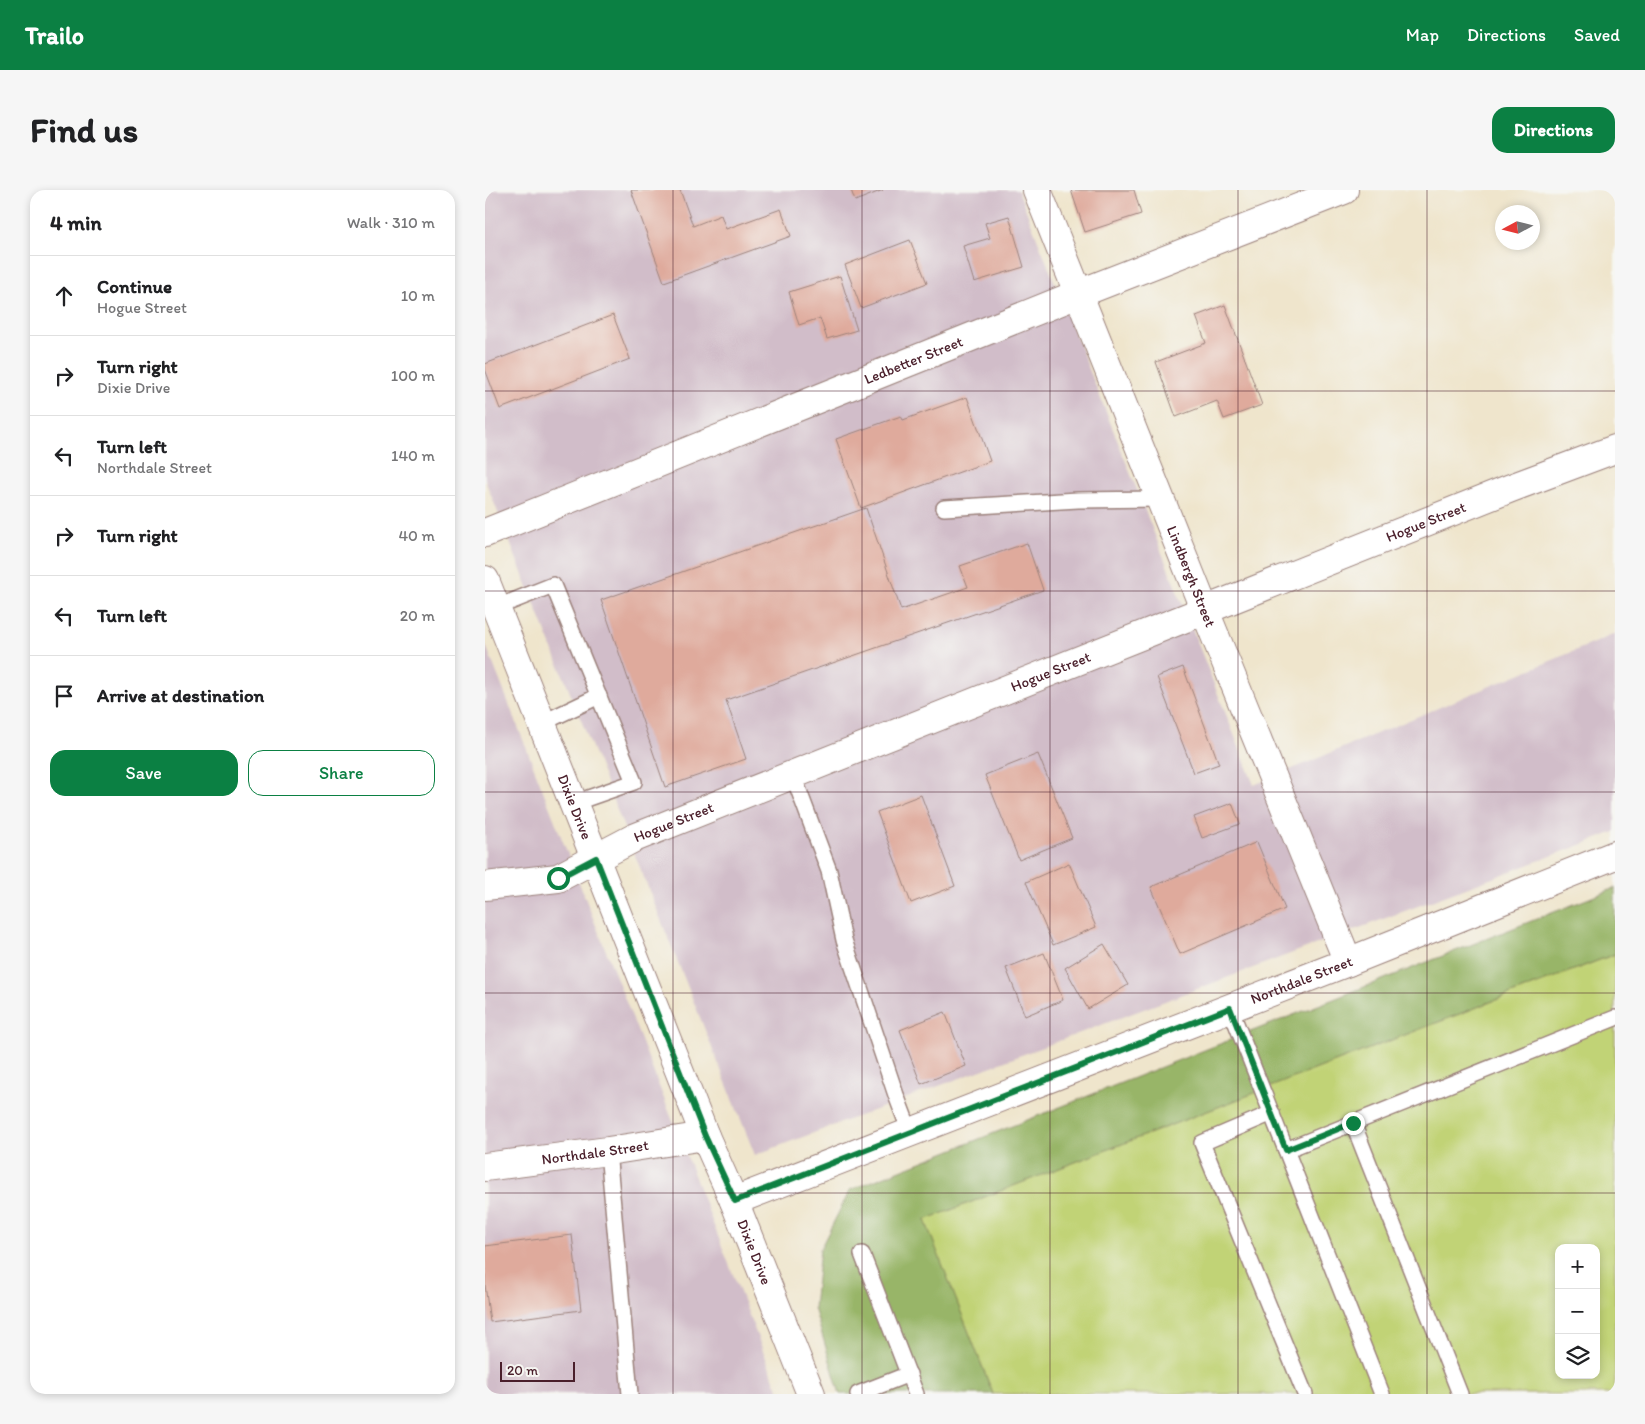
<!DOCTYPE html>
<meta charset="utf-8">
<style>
:root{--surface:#fff;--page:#f6f6f6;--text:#202124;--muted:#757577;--line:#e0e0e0;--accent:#0b8043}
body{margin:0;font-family:Itim,sans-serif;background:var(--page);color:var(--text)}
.controls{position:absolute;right:15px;bottom:15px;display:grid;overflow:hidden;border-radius:10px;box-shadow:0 2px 8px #0003}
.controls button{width:45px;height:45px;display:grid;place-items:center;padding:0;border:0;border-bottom:1px solid var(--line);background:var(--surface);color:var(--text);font:25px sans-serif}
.compass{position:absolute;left:1010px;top:15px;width:45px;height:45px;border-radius:50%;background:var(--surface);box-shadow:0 2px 8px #0003;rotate:263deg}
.scale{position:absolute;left:15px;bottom:12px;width:75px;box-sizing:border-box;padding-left:5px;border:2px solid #4a1f2b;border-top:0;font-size:14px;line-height:18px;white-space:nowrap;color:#4a1f2b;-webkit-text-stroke:4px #f6f6f2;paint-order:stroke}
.stop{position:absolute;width:15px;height:15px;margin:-11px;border:4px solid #0b8043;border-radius:50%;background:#fff}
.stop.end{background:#0b8043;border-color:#fff;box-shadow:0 1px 5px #0008}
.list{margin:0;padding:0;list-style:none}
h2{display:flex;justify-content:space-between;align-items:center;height:65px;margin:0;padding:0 20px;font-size:21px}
h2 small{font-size:16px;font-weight:400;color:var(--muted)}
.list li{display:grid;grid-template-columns:32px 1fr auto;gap:15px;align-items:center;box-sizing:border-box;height:80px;padding:0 20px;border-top:1px solid var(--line)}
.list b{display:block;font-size:19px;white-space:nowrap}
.list p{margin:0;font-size:16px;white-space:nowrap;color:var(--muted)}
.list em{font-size:16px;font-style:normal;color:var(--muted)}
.actions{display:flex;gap:10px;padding:15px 20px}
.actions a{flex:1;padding:11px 0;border:1px solid var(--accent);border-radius:15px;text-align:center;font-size:18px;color:var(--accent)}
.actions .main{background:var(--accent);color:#fff}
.icon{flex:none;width:28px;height:28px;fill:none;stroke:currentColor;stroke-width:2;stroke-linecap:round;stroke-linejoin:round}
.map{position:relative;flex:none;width:1130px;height:1204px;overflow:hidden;border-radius:15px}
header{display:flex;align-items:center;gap:30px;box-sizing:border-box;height:70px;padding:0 25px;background:var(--accent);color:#fff}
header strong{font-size:24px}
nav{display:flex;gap:28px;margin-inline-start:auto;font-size:18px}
.intro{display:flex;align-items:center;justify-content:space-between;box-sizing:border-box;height:120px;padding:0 30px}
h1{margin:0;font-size:35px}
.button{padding:12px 22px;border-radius:15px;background:var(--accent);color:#fff;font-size:18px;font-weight:700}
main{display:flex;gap:30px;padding:0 30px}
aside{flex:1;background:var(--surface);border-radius:15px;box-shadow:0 2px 8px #0003}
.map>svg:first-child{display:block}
</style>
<header>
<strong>Trailo</strong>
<nav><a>Map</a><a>Directions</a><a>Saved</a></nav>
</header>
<div class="intro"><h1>Find us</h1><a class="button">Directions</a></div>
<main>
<aside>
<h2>4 min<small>Walk · 310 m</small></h2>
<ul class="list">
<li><svg class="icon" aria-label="ahead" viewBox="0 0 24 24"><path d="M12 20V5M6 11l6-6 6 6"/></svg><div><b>Continue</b><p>Hogue Street</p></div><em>10 m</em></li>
<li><svg class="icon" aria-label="right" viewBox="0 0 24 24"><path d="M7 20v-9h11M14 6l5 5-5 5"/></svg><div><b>Turn right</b><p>Dixie Drive</p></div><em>100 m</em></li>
<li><svg class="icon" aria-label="left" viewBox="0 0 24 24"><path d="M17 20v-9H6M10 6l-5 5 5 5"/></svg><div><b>Turn left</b><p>Northdale Street</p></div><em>140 m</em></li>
<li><svg class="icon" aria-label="right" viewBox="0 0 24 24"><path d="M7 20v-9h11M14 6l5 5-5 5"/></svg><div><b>Turn right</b></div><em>40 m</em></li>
<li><svg class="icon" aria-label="left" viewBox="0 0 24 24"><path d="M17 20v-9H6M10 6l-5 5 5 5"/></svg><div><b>Turn left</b></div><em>20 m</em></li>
<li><svg class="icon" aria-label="arrive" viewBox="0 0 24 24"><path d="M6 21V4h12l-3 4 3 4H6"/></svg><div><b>Arrive at destination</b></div></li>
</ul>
<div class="actions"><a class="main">Save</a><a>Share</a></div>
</aside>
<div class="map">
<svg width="1130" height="1204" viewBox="0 0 1130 1204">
<rect width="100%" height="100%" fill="#f6f6f2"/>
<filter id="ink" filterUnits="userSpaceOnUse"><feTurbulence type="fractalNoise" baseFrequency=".02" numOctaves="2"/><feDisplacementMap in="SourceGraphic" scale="10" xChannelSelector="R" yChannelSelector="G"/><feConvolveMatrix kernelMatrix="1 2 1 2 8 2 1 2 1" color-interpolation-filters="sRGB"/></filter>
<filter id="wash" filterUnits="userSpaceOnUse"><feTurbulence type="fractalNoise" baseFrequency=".0096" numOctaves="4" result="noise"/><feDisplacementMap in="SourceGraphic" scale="20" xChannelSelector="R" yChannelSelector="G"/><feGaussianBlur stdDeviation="1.12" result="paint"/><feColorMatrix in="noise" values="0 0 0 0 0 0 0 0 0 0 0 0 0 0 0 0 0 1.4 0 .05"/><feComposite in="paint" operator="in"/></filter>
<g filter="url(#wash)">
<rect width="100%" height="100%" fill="#efe5cc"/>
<g fill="#d1bdc9">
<polygon points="0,0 533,0 769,595 1130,444 1130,642 270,965 0,290"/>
<polygon points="0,453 295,1204 0,1204"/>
</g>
<path fill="#c1d376" stroke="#867950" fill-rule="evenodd" d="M 1130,764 L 1130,1204 L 508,1204 L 439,1030 ZM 1074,1058 L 1111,1058 L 1111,1185 L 1074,1185 Z"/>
<polygon fill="#98b567" stroke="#716a49" points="1130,698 1130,764 440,1030 508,1204 355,1204 329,1118 335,1059 365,1000"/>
<g id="blocks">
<g fill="#dfaa9c">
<polygon points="146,0 195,0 208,36 236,25 241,39 296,19 306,46 179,92"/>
<polygon points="366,0 398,0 370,11"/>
<polygon points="586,0 649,0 656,24 600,42"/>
<polygon points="524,26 539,77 489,92 478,56 505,48 500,33"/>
<polygon points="425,50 442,93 376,118 360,75"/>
<polygon points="355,86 372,140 342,149 335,128 314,135 304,102"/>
<polygon points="740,115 777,215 739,229 732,211 691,227 671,172 721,153 711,126"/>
<polygon points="128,125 145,169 15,219 0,179 0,174"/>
<polygon points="482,207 505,271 376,318 351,249 416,226 418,230"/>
<polygon points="381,318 416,420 483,397 475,376 542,353 558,400 241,510 261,569 180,597 116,410"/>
<polygon points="698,477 734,574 709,583 672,487"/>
<polygon points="553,564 587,648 534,670 500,585"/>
<polygon points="436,605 470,696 426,713 392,622"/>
<polygon points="747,613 755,634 717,648 709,627"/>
<polygon points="772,652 800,719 695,764 666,697"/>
<polygon points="584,673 611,737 568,755 541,692"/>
<polygon points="619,754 643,795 603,819 580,778"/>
<polygon points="559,763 578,810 540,826 521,778"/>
<polygon points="460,822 481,876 436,894 415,840"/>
<polygon points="87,1045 96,1120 5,1132 0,1095 0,1056"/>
</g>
</g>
</g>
<g filter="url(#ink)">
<use href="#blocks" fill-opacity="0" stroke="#9c827c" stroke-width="1"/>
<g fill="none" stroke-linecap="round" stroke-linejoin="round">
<defs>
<g id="service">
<polyline points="459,318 593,310 674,309"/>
<polyline points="10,418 68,395 149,592 89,613"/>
<polyline points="57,533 114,506"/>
<polyline points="308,585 344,681 359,750 411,905 425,942"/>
<polyline points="745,818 897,1204"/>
<polyline points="787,923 717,953 820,1204"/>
<polyline points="868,933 975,1204"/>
<polyline points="801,960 1130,828"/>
<polyline points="123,961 145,1204"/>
<polyline points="377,1064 431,1204"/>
<polyline points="373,1204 424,1184"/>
</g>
<g id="minor">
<path id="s1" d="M 552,0 L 720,421 L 863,772"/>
<path id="s2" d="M 0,343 L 593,104 L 859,0"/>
<path id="s3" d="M 0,696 L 73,688 L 149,648 L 1026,298 L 1130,259"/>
<path id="s4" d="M 0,977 L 123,961 L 220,946"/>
<path id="s5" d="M 249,1011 L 863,772 L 1130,665"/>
</g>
<g id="tertiary">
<path id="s6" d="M 0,390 L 220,946 L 249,1011 L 326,1204"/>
</g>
</defs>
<use href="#service" stroke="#9c827c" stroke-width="18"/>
<use href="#minor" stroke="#9c827c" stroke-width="30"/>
<use href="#tertiary" stroke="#9c827c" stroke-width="30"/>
<use href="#service" stroke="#fff" stroke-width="15"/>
<use href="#minor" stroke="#fff" stroke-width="28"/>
<use href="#tertiary" stroke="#fff" stroke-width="28"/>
</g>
</g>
<g fill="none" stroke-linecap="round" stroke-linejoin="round" filter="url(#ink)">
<polyline stroke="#0b8043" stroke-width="6" points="73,688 111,668 220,946 250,1011 745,818 801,960 868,933"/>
</g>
<path fill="none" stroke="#4a1f2b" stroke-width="1" stroke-opacity="0.55" d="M 188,0 L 188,1204M 377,0 L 377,1204M 565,0 L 565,1204M 753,0 L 753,1204M 942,0 L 942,1204M 0,201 L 1130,201M 0,401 L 1130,401M 0,602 L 1130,602M 0,803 L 1130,803M 0,1003 L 1130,1003"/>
<g text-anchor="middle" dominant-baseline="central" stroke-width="4.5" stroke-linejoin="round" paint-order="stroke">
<g font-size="15" fill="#4a1f2b" stroke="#f6f6f2">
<text stroke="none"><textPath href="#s2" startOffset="462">Ledbetter Street</textPath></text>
<text stroke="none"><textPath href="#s3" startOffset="1012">Hogue Street</textPath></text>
<text stroke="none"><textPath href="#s1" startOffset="416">Lindbergh Street</textPath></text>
<text stroke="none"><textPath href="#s3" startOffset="608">Hogue Street</textPath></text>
<text stroke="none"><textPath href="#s6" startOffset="244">Dixie Drive</textPath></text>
<text stroke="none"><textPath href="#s3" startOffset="202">Hogue Street</textPath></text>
<text stroke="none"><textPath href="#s5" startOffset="609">Northdale Street</textPath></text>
<text stroke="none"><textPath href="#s4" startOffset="111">Northdale Street</textPath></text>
<text stroke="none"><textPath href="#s6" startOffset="724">Dixie Drive</textPath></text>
</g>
</g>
</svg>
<div class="controls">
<button>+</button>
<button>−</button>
<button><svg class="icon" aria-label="layers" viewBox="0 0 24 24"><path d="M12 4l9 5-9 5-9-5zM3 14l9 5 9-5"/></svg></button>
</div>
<svg class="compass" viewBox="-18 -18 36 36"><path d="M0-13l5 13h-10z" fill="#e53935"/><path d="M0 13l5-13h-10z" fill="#757577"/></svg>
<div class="scale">20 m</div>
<div class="stop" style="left:73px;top:688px"></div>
<div class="stop end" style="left:868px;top:933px"></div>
</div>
</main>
